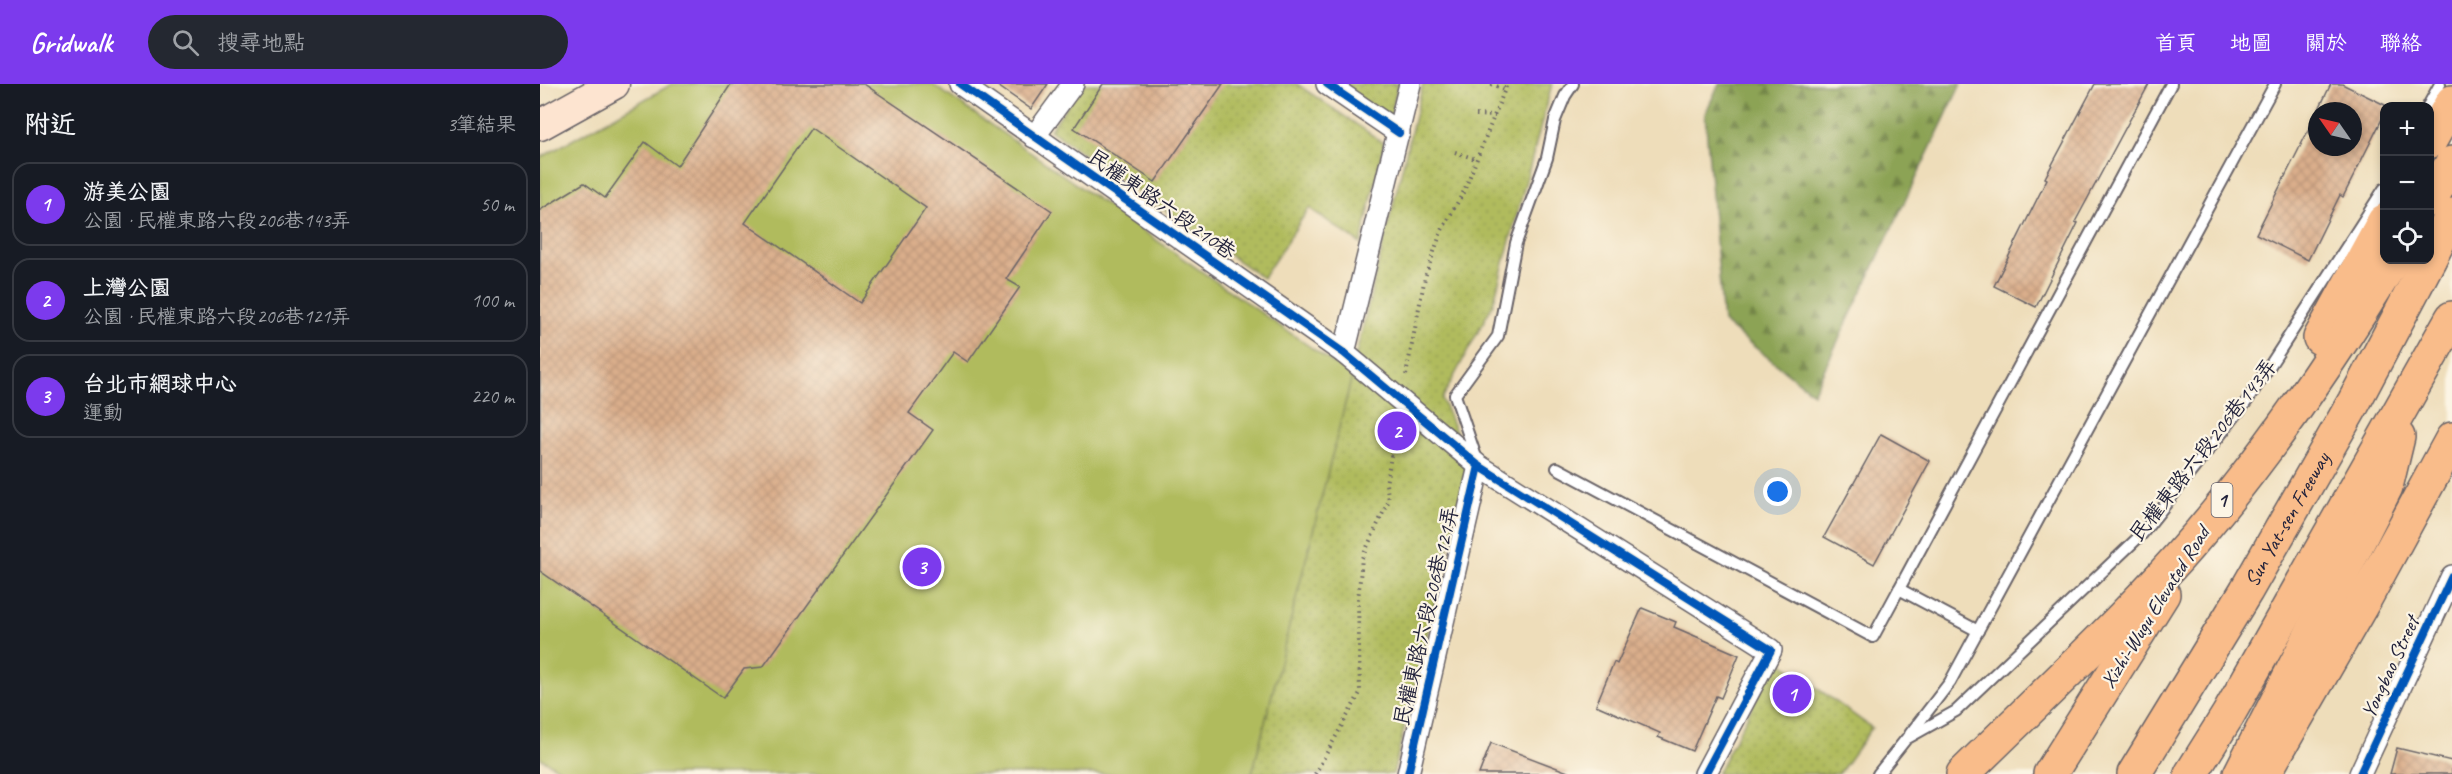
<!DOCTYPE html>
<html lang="zh-TW">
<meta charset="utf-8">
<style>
:root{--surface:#171b24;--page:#242831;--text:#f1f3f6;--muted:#9ea1a6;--line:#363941;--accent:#7c3aed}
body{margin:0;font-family:Caveat,"LXGW WenKai TC",sans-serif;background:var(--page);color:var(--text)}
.controls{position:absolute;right:18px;top:18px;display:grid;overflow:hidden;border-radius:12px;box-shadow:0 3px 9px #0003}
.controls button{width:54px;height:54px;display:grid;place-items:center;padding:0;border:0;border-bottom:2px solid var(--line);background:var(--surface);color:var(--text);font:30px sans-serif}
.compass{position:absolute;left:1768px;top:18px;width:54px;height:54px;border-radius:50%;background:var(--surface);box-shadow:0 3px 9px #0003;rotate:304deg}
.you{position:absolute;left:1238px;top:408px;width:21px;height:21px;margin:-15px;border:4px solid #fff;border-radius:50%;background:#1a73e8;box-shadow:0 0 0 9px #1a73e833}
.badge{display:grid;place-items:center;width:39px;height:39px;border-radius:50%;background:var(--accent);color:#fff;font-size:20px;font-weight:700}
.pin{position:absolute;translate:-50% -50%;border:3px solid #fff;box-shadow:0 2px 6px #0006}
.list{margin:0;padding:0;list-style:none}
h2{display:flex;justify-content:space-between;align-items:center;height:78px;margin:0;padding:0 24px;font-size:26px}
h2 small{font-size:20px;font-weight:400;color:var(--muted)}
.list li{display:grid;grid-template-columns:39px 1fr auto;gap:18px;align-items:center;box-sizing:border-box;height:84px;margin:0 12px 12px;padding:0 12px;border:2px solid var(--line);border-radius:18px}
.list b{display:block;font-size:22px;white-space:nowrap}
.list p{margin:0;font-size:20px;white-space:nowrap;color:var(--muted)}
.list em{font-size:20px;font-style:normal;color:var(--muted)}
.icon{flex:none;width:33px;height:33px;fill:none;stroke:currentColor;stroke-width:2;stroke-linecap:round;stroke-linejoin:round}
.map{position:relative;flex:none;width:1912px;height:690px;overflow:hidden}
header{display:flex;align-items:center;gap:36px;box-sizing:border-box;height:84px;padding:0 30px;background:var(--accent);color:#fff}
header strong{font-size:28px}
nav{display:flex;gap:33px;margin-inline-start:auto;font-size:21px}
.search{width:420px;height:54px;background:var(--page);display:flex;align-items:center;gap:15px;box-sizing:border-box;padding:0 21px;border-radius:33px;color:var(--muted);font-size:22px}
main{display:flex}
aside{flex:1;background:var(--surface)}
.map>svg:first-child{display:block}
</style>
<header>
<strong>Gridwalk</strong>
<div class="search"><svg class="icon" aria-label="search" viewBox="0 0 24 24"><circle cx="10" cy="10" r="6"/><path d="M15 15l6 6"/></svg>搜尋地點</div>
<nav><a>首頁</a><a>地圖</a><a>關於</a><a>聯絡</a></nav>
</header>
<main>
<aside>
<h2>附近<small>3筆結果</small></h2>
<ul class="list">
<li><span class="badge">1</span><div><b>游美公園</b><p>公園 · 民權東路六段206巷143弄</p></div><em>50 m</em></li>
<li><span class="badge">2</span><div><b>上灣公園</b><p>公園 · 民權東路六段206巷121弄</p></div><em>100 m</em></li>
<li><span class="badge">3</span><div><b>台北市網球中心</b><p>運動</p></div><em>220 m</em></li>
</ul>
</aside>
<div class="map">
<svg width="1912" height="690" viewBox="0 0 1912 690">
<defs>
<pattern id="grass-dots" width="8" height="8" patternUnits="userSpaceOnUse" patternTransform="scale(1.5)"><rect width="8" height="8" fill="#b0bb5d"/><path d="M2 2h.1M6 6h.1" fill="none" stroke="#97a052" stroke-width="1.8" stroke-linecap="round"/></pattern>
<pattern id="forest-firs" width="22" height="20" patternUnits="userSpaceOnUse" patternTransform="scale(1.5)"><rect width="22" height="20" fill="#8ca354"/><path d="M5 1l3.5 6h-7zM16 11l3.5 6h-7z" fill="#728447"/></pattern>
<pattern id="building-cross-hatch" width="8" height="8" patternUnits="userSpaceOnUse" patternTransform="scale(1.5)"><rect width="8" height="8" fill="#daae8b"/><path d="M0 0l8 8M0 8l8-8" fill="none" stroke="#bb9579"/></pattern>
</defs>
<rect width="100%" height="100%" fill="#fcf5e5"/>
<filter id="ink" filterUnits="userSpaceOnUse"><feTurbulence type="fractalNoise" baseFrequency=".0167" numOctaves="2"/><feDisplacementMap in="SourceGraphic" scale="12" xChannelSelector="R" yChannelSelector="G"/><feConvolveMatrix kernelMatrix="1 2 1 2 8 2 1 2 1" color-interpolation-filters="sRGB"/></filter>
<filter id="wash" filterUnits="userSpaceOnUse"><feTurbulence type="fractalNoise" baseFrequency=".008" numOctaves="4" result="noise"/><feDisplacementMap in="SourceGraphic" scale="24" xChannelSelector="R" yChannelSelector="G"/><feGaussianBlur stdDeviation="1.35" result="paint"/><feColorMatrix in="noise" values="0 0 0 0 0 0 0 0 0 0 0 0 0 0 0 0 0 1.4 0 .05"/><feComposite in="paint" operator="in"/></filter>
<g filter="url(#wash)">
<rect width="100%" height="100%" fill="#eeddba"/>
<g fill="url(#grass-dots)" stroke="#696e4c" stroke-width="1.5">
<polygon points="543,0 757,0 844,59 821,160 769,124 723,194 510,46"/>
<polygon points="792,0 858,0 849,39"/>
<polygon points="883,0 1012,0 953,220 902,315 929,379 853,690 712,690"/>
<polygon points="1237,575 1332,644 1299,690 1177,690"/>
</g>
<polygon fill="url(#forest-firs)" stroke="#576248" stroke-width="1.5" points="1179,0 1421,0 1273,309 1183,238 1165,30"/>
<polygon fill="#b0bb5d" stroke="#696e4c" stroke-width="1.5" points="132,0 392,0 812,292 712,690 28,690 0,674 0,74"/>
<g id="blocks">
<g fill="url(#building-cross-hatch)" fill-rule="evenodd">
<path d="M 191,0 L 324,0 L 512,127 L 466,195 L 480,203 L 428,278 L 413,268 L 369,329 L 393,346 L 223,583 L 204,585 L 183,614 L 0,487 L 0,126 L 44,99 L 65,114 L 105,58 L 137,82 ZM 271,44 L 386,124 L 320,219 L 205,139 Z"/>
<polygon points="455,0 508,0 491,25"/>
<polygon points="563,0 683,0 615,98 534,44"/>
<polygon points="1555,0 1609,0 1535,138 1538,139 1496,223 1454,202 1507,95 1505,94"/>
<polygon points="1791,0 1802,0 1847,22 1845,22 1845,29 1803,113 1800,111 1768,176 1716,150 1777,29 1777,63 1813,63 1813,27 1778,27"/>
<polygon points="1341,350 1390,377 1334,480 1284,453"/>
<polygon points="1102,524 1136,538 1134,543 1199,571 1181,614 1176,612 1152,667 1118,653 1120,649 1056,621 1074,578 1077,580"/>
<polygon points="951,659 1028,688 1028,690 939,690"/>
<polygon points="1857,664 1912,677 1912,690 1850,690"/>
</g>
</g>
</g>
<g filter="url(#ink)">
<use href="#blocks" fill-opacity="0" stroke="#696367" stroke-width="1.5"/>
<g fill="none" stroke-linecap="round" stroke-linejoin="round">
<defs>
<g id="lane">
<polyline points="1888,22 1900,0"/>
<polyline points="937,376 915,311 958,252 976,159 1007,74 1015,36 1025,12 1033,0"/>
<polyline points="1017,384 1333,553 1359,505 1438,547"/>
<polyline points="1359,505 1631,0"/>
<polyline points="1370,650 1410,598 1735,0"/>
<polyline points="1338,690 1366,655 1416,627 1602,450 1707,317 1844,105"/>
</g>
<g id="street">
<polyline points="420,0 804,269 939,382 1231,566 1165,690"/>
<polyline points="787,0 859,49"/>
<polyline points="494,53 533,0"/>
<polyline points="804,269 870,0"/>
<polyline points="868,690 939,382"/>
<polyline points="1820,690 1912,492"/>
</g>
<polyline id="secondary" points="0,41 74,0"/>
<g id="highway">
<polyline points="1890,57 1912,18"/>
<polyline points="1890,116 1912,79"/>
<polyline points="1890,174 1912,131"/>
<polyline points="1780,254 1844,137"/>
<path d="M 1423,690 C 1495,619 1570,550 1638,474 C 1719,383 1790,279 1853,176"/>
<polyline points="1510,690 1623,510"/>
<path id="s1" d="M 1594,690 L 1706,507 L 1814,318 L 1889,176"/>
<polyline points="1651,690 1688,631 1912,234"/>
<polyline points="1700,690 1846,403 1858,353"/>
<polyline points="1724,690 1826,513 1912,355"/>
</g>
</defs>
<use href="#lane" stroke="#696367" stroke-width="14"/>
<use href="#street" stroke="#696367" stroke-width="24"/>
<use href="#secondary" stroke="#696367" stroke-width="33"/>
<use href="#highway" stroke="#696367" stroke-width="36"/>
<g stroke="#696367" stroke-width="4" stroke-dasharray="1.5 4.5" stroke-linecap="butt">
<polyline points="951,0 965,5"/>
<polyline points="936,31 955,32"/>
<polyline points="915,68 935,75"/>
<polyline points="866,291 885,193 901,148 924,107 967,0"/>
<polyline points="775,690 820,609 818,516 822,474 849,416 846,400 851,372 868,352"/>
</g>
<use href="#lane" stroke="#fff" stroke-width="10"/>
<use href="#street" stroke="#fff" stroke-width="21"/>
<use href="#secondary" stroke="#fde4d0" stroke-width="30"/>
<use href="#highway" stroke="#f9bc8a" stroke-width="33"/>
<defs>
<g id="cycleway">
<polyline points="420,0 804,269 939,382 1231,566 1165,690"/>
<polyline points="787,0 859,49"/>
<polyline points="868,690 939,382"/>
<polyline points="1820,690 1912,492"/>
</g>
</defs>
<use href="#cycleway" stroke="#fcf5e5" stroke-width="11"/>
<use href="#cycleway" stroke="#0057b8" stroke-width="8"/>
</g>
</g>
<g text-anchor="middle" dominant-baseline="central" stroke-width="4.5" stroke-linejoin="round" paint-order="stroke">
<rect fill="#fcf5e5" stroke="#63616e" stroke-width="1.5" x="1671.5" y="399" width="21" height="34" rx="4.5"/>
<g font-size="20" font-weight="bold" fill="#22223b">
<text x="1682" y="416">1</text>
</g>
<g font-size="21" fill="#22223b" stroke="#fcf5e5">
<text transform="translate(622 120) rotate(35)">民權東路六段210巷</text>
<text transform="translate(1663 366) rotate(-52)">民權東路六段206巷143弄</text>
<text stroke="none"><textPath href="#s1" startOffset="297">Sun Yat-sen Freeway</textPath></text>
<text transform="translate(1615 523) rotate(-58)">Xizhi-Wugu Elevated Road</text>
<text transform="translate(886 532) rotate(-77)">民權東路六段206巷121弄</text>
<text transform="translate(1850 583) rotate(-65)">Yongbao Street</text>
</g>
</g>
</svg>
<div class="controls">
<button>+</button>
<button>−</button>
<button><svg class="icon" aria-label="locate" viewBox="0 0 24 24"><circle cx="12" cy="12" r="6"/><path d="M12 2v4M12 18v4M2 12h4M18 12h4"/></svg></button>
</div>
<svg class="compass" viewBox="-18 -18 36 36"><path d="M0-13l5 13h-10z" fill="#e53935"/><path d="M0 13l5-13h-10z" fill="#9ea1a6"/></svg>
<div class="you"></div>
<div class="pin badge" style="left:1252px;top:610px">1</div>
<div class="pin badge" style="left:857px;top:347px">2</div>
<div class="pin badge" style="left:382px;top:483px">3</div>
</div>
</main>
